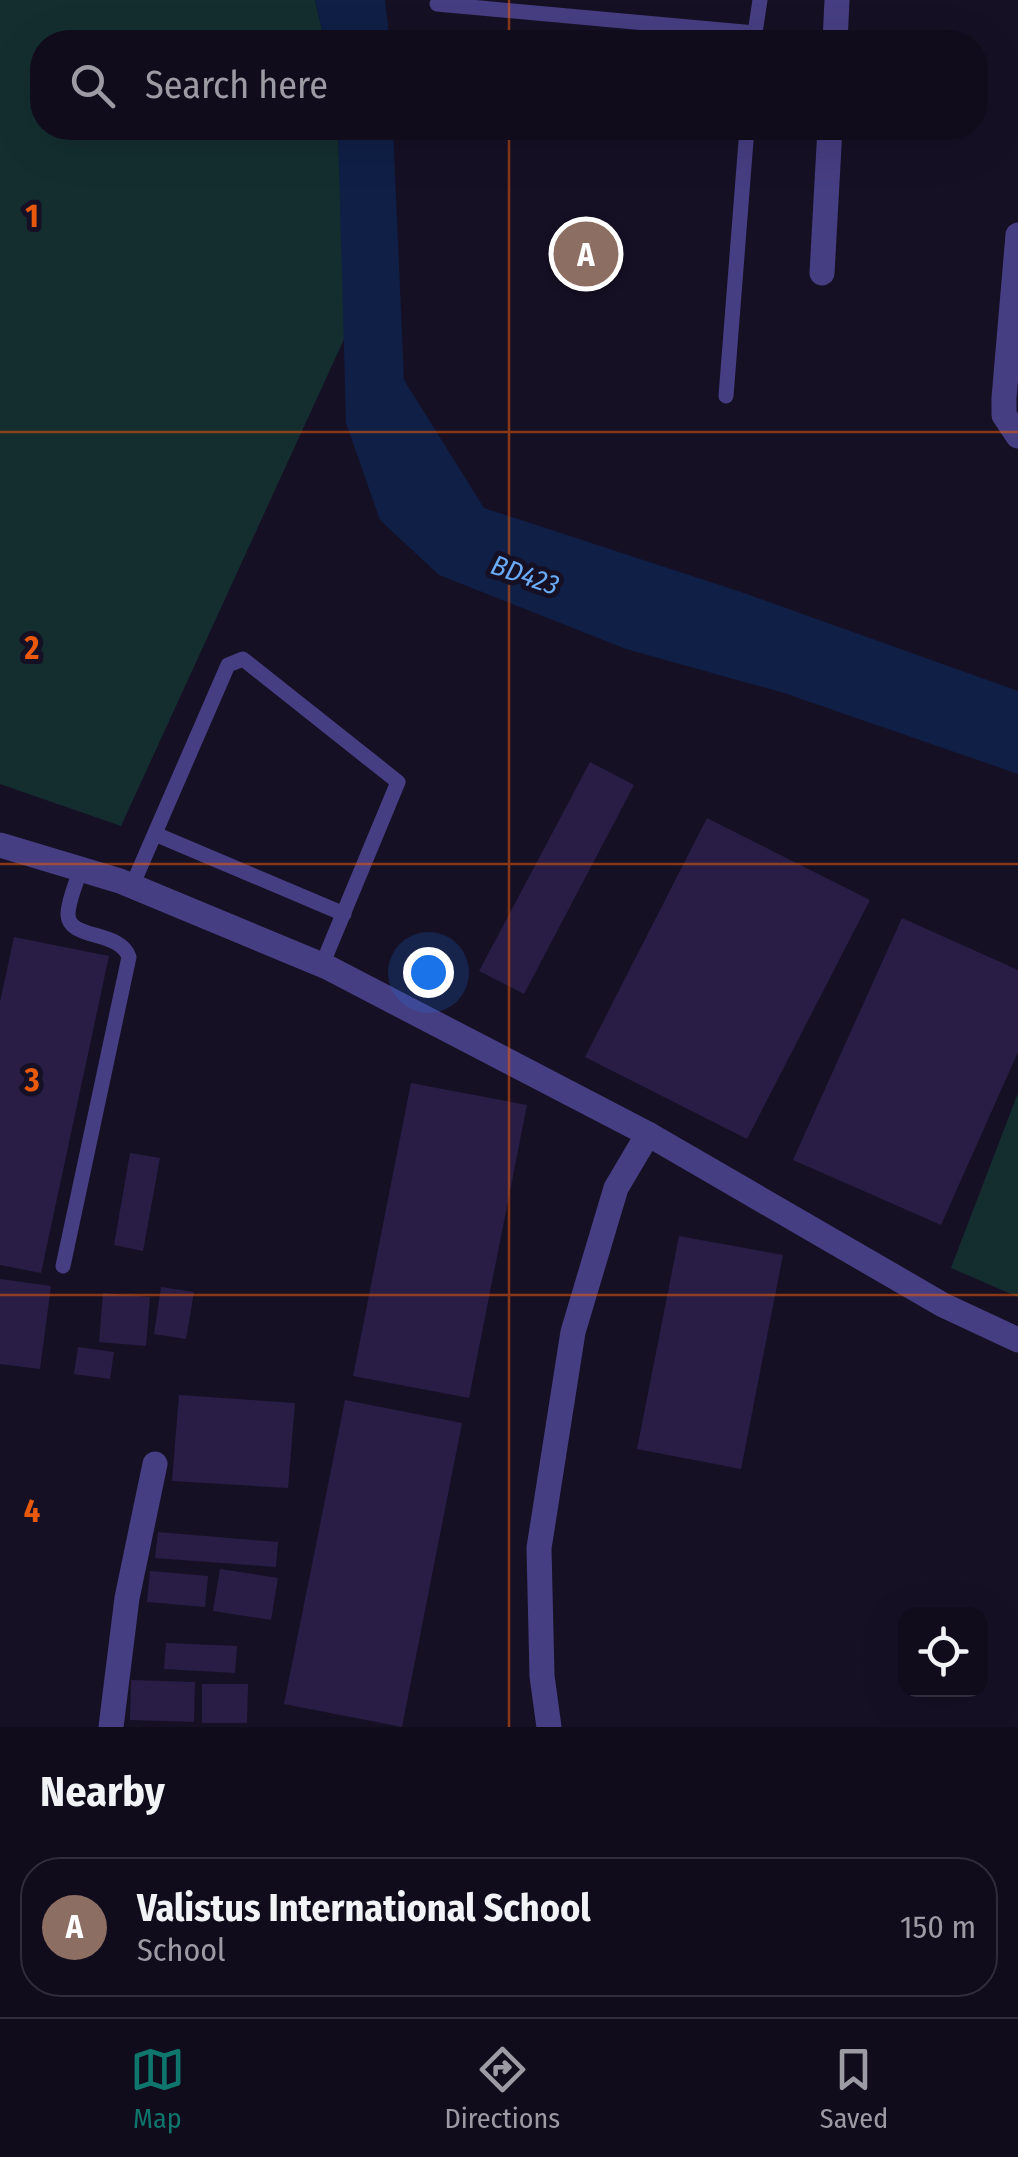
<!DOCTYPE html>
<style>
:root{--surface:#100c1c;--page:#1e1a29;--text:#f1f3f6;--muted:#9c9ba3;--line:#302c3b;--accent:#0f766e}
body{margin:0;font-family:"Fira Sans Condensed",sans-serif;background:var(--page);color:var(--text)}
.controls{position:absolute;right:30px;bottom:30px;display:grid;overflow:hidden;border-radius:20px;box-shadow:0 10px 40px #0002}
.controls button{width:90px;height:90px;display:grid;place-items:center;padding:0;border:0;border-bottom:2px solid var(--line);background:var(--surface);color:var(--text);font:50px sans-serif}
.you{position:absolute;left:428px;top:972px;width:35px;height:35px;margin:-25px;border:8px solid #fff;border-radius:50%;background:#1a73e8;box-shadow:0 0 0 15px #1a73e833}
.badge{display:grid;place-items:center;width:65px;height:65px;border-radius:50%;background:var(--accent);color:#fff;font-size:32px;font-weight:700}
.pin{position:absolute;translate:-50% -50%;border:5px solid #fff;box-shadow:0 2px 10px #0006}
.list{margin:0;padding:0;list-style:none}
h2{display:flex;justify-content:space-between;align-items:center;height:130px;margin:0;padding:0 40px;font-size:42px}
h2 small{font-size:32px;font-weight:400;color:var(--muted)}
.list li{display:grid;grid-template-columns:65px 1fr auto;gap:30px;align-items:center;box-sizing:border-box;height:140px;margin:0 20px 20px;padding:0 20px;border:2px solid var(--line);border-radius:40px}
.list b{display:block;font-size:38px;white-space:nowrap}
.list p{margin:0;font-size:32px;white-space:nowrap;color:var(--muted)}
.list em{font-size:32px;font-style:normal;color:var(--muted)}
.icon{flex:none;width:55px;height:55px;fill:none;stroke:currentColor;stroke-width:2;stroke-linecap:round;stroke-linejoin:round}
.map{position:relative;flex:none;width:1018px;height:1727px;overflow:hidden}
.search{position:absolute;background:var(--surface);box-shadow:0 10px 40px #0002;left:30px;right:30px;top:30px;height:110px;display:flex;align-items:center;gap:25px;box-sizing:border-box;padding:0 35px;border-radius:40px;color:var(--muted);font-size:38px}
.sheet{height:290px;background:var(--surface)}
nav{display:flex;justify-content:space-around;align-items:center;box-sizing:border-box;height:140px;border-top:2px solid var(--line);background:var(--surface);font-size:28px;color:var(--muted)}
nav a{display:grid;justify-items:center;gap:5px}
nav .on{color:var(--accent)}
.map>svg:first-child{display:block}
</style>
<div class="map">
<svg width="1018" height="1727" viewBox="0 0 1018 1727">
<rect width="100%" height="100%" fill="#161025"/>
<g fill="#142e2f">
<polygon points="0,0 315,0 325,42 42,42 42,128 338,128 345,337 121,826 0,784"/>
<polygon points="1018,1093 1018,1297 951,1268"/>
</g>
<g fill="#0f1f46">
<polygon points="315,0 385,0 390,42 325,42"/>
<polygon points="338,128 393,128 404,380 484,508 741,592 1018,691 1018,774 784,693 626,649 439,575 380,520 346,423"/>
</g>
<g fill="#291d45">
<polygon points="590,762 634,785 524,994 479,971"/>
<polygon points="707,818 870,900 747,1139 585,1057"/>
<polygon points="902,918 1018,970 1018,1052 941,1225 793,1160"/>
<polygon points="14,937 109,956 41,1273 0,1265 0,1002"/>
<polygon points="411,1083 527,1105 469,1398 353,1376"/>
<polygon points="130,1153 160,1158 143,1251 114,1245"/>
<polygon points="679,1236 783,1255 741,1469 637,1449"/>
<polygon points="0,1279 51,1286 40,1369 0,1364"/>
<polygon points="161,1287 194,1292 186,1339 154,1334"/>
<polygon points="103,1293 150,1297 146,1346 99,1342"/>
<polygon points="78,1347 114,1352 110,1379 74,1374"/>
<polygon points="179,1395 295,1403 288,1488 172,1481"/>
<polygon points="345,1400 462,1423 402,1727 284,1704"/>
<polygon points="158,1532 278,1542 276,1567 155,1558"/>
<polygon points="220,1569 278,1578 271,1620 213,1611"/>
<polygon points="150,1571 208,1576 205,1607 147,1602"/>
<polygon points="166,1643 237,1646 235,1673 164,1669"/>
<polygon points="131,1680 195,1682 194,1722 130,1720"/>
<polygon points="202,1684 248,1684 247,1723 202,1723"/>
</g>
<g fill="none" stroke-linecap="round" stroke-linejoin="round">
<g stroke="#463e82" stroke-width="15">
<polyline points="437,4 755,33 760,0"/>
<polyline points="726,396 747,128"/>
<polyline points="155,834 344,914"/>
<polyline points="132,886 228,665 243,659 398,782 322,965"/>
<path d="M 63,1266 L 129,957 C 120,930 69,940 68,915 C 68,900 77,882 81,868"/>
</g>
<g stroke="#463e82" stroke-width="25">
<polyline points="835,42 837,0"/>
<polyline points="1018,235 1004,398 1004,415 1018,436"/>
<polyline points="822,273 830,128"/>
<polyline points="0,845 120,881 327,967 648,1134 943,1305 1018,1340"/>
<polyline points="111,1727 127,1598 155,1464"/>
<polyline points="549,1727 542,1676 539,1548 573,1332 616,1188 648,1134"/>
</g>
</g>
<path fill="none" stroke="#e8590c" stroke-width="2.5" stroke-opacity="0.55" d="M 509,0 L 509,42M 509,128 L 509,1727M 0,432 L 1018,432M 0,864 L 1018,864M 0,1295 L 1018,1295"/>
<g text-anchor="middle" dominant-baseline="central" stroke-width="10" stroke-linejoin="round" paint-order="stroke">
<g font-size="28" font-style="italic" fill="#6aabf7" stroke="#161025">
<text transform="translate(525 575) rotate(19)">BD423</text>
</g>
</g>
<g font-size="32" text-anchor="middle" font-weight="bold" fill="#e8590c" stroke="#161025" stroke-width="10" stroke-linejoin="round" paint-order="stroke">
<text x="32" y="227">1</text>
<text x="32" y="659">2</text>
<text x="32" y="1091">3</text>
<text x="32" y="1522">4</text>
</g>
</svg>
<div class="controls">
<button><svg class="icon" aria-label="locate" viewBox="0 0 24 24"><circle cx="12" cy="12" r="6"/><path d="M12 2v4M12 18v4M2 12h4M18 12h4"/></svg></button>
</div>
<div class="you"></div>
<div class="pin badge" style="left:586px;top:254px;background:#8d6e63">A</div>
<div class="search"><svg class="icon" aria-label="search" viewBox="0 0 24 24"><circle cx="10" cy="10" r="6"/><path d="M15 15l6 6"/></svg>Search here</div>
</div>
<section class="sheet">
<h2>Nearby<small></small></h2>
<ul class="list">
<li><span class="badge" style="background:#8d6e63">A</span><div><b>Valistus International School</b><p>School</p></div><em>150 m</em></li>
</ul>
</section>
<nav>
<a class="on"><svg class="icon" aria-label="map" viewBox="0 0 24 24"><path d="M3 6l6-2 6 2 6-2v14l-6 2-6-2-6 2zM9 4v14M15 6v14"/></svg>Map</a>
<a><svg class="icon" aria-label="directions" viewBox="0 0 24 24"><path d="M12 3l9 9-9 9-9-9zM9 14v-3h6M13 9l2 2-2 2"/></svg>Directions</a>
<a><svg class="icon" aria-label="saved" viewBox="0 0 24 24"><path d="M7 4h10v16l-5-4-5 4z"/></svg>Saved</a>
</nav>
